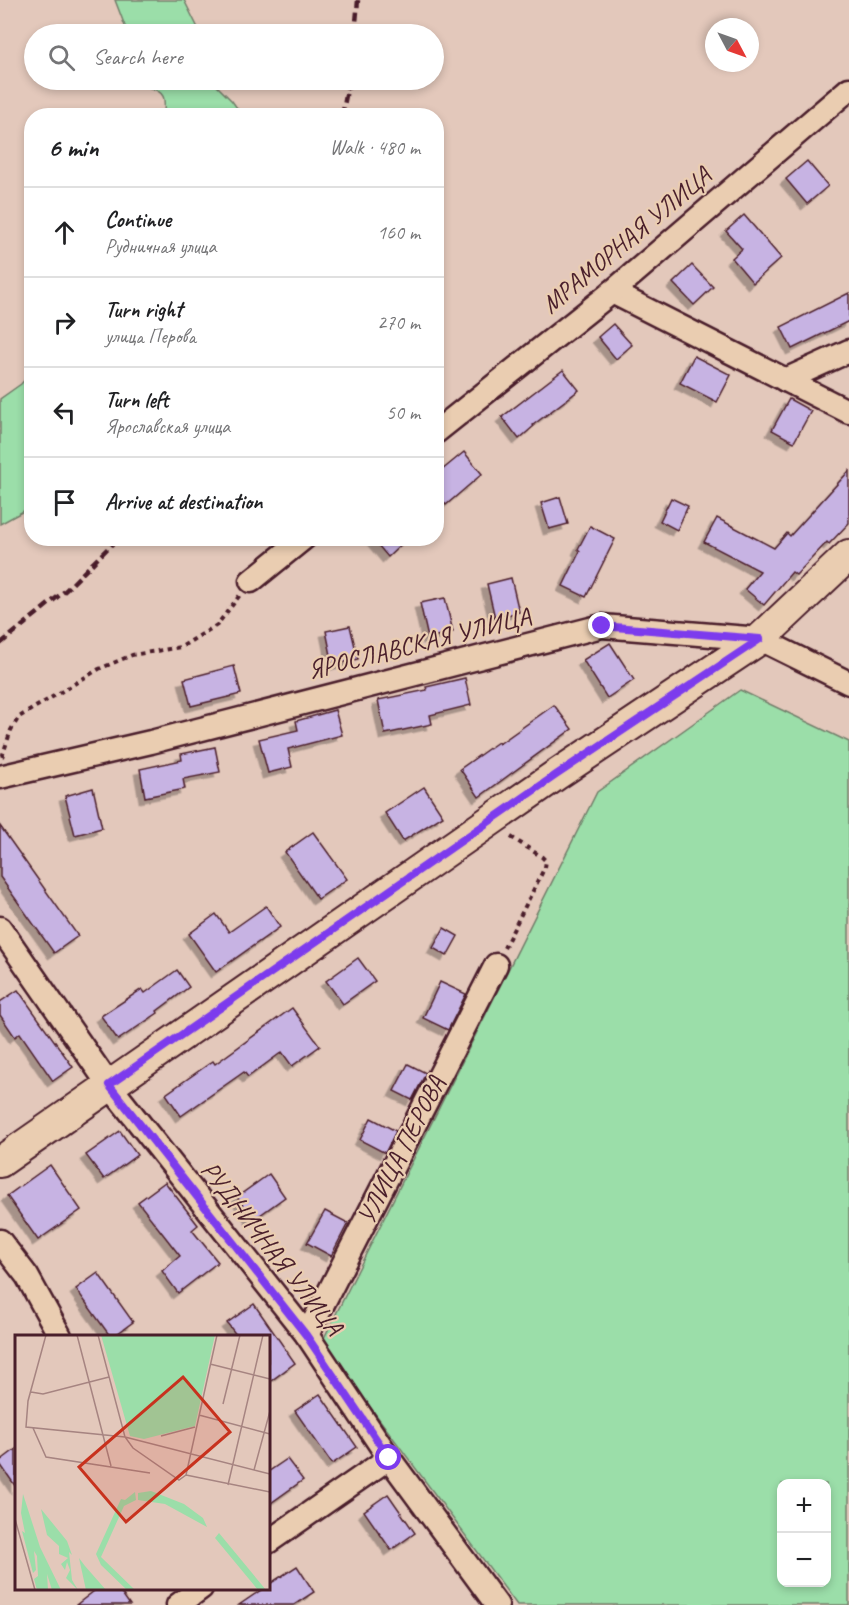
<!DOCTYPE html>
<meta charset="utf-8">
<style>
:root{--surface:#fff;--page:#f2f2f2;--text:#202124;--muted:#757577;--line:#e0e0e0}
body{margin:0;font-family:Caveat,sans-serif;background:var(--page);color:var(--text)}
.controls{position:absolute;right:18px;bottom:18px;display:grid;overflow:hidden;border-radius:12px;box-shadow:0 3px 9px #0003}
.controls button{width:54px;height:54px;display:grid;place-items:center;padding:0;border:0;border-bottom:2px solid var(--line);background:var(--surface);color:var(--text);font:30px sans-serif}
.compass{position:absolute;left:705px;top:18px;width:54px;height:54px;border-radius:50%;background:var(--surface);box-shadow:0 3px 9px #0003;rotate:131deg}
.stop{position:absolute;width:18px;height:18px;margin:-14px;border:4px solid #7c3aed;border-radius:50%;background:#fff}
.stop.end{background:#7c3aed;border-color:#fff;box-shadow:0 2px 6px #0008}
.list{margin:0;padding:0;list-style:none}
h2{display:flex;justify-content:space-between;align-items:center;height:78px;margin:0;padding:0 24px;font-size:26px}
h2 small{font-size:20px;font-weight:400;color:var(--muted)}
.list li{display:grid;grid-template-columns:39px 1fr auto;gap:18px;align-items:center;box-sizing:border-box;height:90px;padding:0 24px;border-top:2px solid var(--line)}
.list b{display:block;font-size:22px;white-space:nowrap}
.list p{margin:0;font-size:20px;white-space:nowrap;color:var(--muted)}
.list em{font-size:20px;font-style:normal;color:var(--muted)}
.icon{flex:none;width:33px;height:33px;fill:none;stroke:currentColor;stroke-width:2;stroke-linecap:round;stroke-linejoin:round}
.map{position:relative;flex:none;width:849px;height:1605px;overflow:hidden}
.search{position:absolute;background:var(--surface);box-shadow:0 3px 9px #0003;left:24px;top:24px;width:420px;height:66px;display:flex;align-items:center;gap:15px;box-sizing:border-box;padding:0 21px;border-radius:33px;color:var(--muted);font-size:22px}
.panel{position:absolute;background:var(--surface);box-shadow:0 3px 9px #0003;left:24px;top:108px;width:420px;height:438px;border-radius:24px}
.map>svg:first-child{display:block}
</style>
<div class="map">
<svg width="849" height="1605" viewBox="0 0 849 1605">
<defs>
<filter id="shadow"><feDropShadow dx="-5.5" dy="5.5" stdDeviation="0" flood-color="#0004"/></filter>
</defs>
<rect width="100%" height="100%" fill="#e3c8bb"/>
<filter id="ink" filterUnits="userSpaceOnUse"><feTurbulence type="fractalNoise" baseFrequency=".0167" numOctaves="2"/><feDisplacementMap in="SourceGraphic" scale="12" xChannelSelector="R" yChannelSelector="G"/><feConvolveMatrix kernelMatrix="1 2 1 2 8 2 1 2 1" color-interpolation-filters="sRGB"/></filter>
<g filter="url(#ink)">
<g fill="#9bdea9" stroke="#727e6a" stroke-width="1.5" fill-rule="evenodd">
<polygon points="115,0 184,0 201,34 128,34"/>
<path d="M 151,80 L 211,80 L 232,101 L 242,115 L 164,115 C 164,101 168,93 150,88 Z"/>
<polygon points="31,373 31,507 0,524 0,399 21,384"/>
<path d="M 740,690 L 849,742 L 849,1605 L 517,1605 L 322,1342 L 597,792 ZM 782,1484 L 826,1484 L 826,1582 L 782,1582 Z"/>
</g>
<g fill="#c7b3e3" stroke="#4a1f2b" stroke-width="1.5" filter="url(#shadow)">
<polygon points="807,161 828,186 807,204 786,179"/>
<polygon points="744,215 781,258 753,283 732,258 742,249 726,231"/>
<polygon points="692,265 713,287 694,305 673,283"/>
<polygon points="849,293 849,321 792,349 781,327"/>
<polygon points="613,324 632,345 616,359 598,337"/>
<polygon points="694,356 731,375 717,402 680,383"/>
<polygon points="563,370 579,390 533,425 534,426 519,439 502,417"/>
<polygon points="789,399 811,411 794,442 772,430"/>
<polygon points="464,452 482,474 446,505 436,493 436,475"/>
<polygon points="849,471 849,523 829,544 827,542 796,575 792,572 764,605 745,589 760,571 704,542 717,518 774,548 787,533 790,536"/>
<polygon points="560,497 568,524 549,529 541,503"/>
<polygon points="671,498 688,506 677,530 660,521"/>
<polygon points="590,526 615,539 586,597 563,586 580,551 578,549"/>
<polygon points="372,538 408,538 388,557"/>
<polygon points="511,578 519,612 495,618 487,584"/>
<polygon points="445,598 453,632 428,638 420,603"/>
<polygon points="350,626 358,659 333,665 326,631"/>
<polygon points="610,643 634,680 607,698 583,660"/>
<polygon points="234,666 241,694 191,706 184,679"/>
<polygon points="465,678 471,705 430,715 432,724 385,734 378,700 427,690 426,687"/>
<polygon points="554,705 572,729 479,797 460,769 498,742 499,744"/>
<polygon points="335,710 342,735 288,749 292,767 268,773 259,739 298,730 296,721"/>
<polygon points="215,747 220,772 183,779 185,789 145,797 140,769 182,760 181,754"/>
<polygon points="424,787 443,816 403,841 385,813"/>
<polygon points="93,788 102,828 75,835 65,796"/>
<polygon points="0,826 78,936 54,953 0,877"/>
<polygon points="313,832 347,879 318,899 285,852"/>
<polygon points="266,906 280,927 216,972 189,934 216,914 229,932"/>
<polygon points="444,928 458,936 447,956 433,948"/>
<polygon points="358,958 375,981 343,1004 326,981"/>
<polygon points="177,970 189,987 157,1011 158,1013 118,1040 101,1016 142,989 145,993"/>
<polygon points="440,982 466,994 448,1030 423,1018"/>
<polygon points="18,990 73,1067 53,1081 20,1033 15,1037 0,1015 0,1002"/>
<polygon points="292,1008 320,1046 292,1066 282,1052 248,1077 244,1072 181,1116 166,1094 213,1061 215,1064"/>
<polygon points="408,1064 426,1073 412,1100 394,1091"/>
<polygon points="371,1118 396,1131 385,1153 360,1140"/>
<polygon points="120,1131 137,1155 104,1179 86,1155"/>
<polygon points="50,1165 81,1210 38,1240 7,1196"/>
<polygon points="269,1174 285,1197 253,1220 237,1197"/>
<polygon points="165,1182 198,1225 192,1230 218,1262 178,1293 162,1271 180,1256 138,1202"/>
<polygon points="325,1211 348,1223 331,1256 307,1243"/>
<polygon points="98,1273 133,1322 114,1336 110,1336 76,1289"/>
<polygon points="254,1304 295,1363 268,1383 268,1336 237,1336 227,1323"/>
<polygon points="320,1394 357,1447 332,1464 295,1411"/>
<polygon points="16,1449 16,1487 0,1464 0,1461"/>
<polygon points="287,1459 303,1480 268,1505 268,1472"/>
<polygon points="388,1494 415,1533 391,1550 364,1511"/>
<polygon points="297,1566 314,1592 294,1605 239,1605 264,1588 268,1588 268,1585"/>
<polygon points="98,1588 118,1588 130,1605 76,1605"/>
</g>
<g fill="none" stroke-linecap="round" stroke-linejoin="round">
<defs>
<g id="minor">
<polyline points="612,292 849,412"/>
<polyline points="785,380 849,351"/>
<polyline points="436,432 612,292 849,89"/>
<polyline points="251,581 304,538"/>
<polyline points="0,777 151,742 602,626 760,639 849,683"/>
<polyline points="0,928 109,1085 307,1335 389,1458 497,1605"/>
<polyline points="0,1241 27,1276 60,1336"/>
<polyline points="307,1335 496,965"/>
<polyline points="268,1542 389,1458"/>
<polyline points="178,1605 201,1588"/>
</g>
<polyline id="major" points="0,1162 556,775 760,639 849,555"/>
</defs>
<use href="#minor" stroke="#4a1f2b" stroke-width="27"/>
<use href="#major" stroke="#4a1f2b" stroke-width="34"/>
<g stroke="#4a1f2b" stroke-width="4" stroke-dasharray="4.5 4.5" stroke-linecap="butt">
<polyline points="2,757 11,730 19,717 99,669 132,655 181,647 217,625 240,595"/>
<polyline points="504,948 545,867 546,861 542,857 511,837"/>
</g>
<use href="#minor" stroke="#eacdb1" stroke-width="22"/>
<use href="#major" stroke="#eacdb1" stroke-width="30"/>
<g stroke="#4a1f2b" stroke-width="4.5" stroke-dasharray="9 4.5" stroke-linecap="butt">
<polyline points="355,34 358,0"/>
<polyline points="342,116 349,80"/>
<polyline points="0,644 66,590 118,538"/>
</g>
</g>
</g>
<g fill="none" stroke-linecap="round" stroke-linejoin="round" filter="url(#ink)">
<polyline stroke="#7c3aed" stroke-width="8" points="389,1458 306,1335 109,1085 556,775 760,639 602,626"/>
</g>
<g text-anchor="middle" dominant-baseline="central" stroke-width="4.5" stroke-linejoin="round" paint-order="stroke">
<g font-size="26" fill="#4a1f2b" stroke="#eacdb1">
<text transform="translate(626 240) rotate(-40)">МРАМОРНАЯ УЛИЦА</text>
<text transform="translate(419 643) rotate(-14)">ЯРОСЛАВСКАЯ УЛИЦА</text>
<text transform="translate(401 1150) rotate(-63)">УЛИЦА ПЕРОВА</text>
<text transform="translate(272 1248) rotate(52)">РУДНИЧНАЯ УЛИЦА</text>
</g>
</g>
<g transform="translate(15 1335)">
<rect width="255" height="255" fill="#e3c8bb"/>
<path d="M 86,0 L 200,0 L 180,91 L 129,104 L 115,101 ZM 136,156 L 169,169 L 188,183 L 192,192 L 150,169 L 123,165 L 123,158 ZM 120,157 L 121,165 L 109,171 L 86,222 L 120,255 L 112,255 L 86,230 L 81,219 L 106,164 L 110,165 ZM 8,159 L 25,212 L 46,255 L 37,255 L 32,239 L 33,255 L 22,255 L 19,244 L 23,241 L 22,221 L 19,216 L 21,235 L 18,238 L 7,196 L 10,198 L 6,178 ZM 26,174 L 52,206 L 57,220 L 54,217 L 57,245 L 63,255 L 51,243 L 55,235 L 52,227 L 50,235 L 46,229 L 53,223 L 44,219 L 44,211 L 32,200 ZM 204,198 L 251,255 L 243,255 L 200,203 ZM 64,223 L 70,231 L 91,255 L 71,255 Z" fill="#9bdea9"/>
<path fill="none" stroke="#a68481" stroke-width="1.5" d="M 31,0 L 13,66 L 11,92 L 110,102 L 255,139M 62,0 L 96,131M 83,0 L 110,102 L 118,113 L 164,145 L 171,140M 195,29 L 255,44M 16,57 L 28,59 L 94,42M 208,69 L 225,0M 184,80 L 255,99M 18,93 L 31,122 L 135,138M 146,101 L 180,92M 239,135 L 255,76M 171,140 L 202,0M 171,140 L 255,157M 213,150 L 248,0M 0,184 L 20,255"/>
<path fill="#c8321e" fill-opacity="0.15" stroke="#c8321e" stroke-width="3" d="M 168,42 L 215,97 L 111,187 L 64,132 Z"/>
<rect width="255" height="255" fill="none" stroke="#4a1f2b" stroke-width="3"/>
</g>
</svg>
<div class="controls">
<button>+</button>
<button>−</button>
</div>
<svg class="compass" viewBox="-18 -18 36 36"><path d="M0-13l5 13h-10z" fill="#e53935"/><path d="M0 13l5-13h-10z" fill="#757577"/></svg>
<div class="stop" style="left:389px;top:1458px"></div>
<div class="stop end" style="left:602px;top:626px"></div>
<div class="search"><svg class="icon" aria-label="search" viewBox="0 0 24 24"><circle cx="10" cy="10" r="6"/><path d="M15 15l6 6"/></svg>Search here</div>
<section class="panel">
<h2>6 min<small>Walk · 480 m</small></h2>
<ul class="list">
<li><svg class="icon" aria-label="ahead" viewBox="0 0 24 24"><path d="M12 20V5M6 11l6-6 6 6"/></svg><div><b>Continue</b><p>Рудничная улица</p></div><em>160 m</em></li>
<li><svg class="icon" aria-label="right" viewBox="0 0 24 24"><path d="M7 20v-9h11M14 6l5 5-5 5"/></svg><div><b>Turn right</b><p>улица Перова</p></div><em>270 m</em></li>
<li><svg class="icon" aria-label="left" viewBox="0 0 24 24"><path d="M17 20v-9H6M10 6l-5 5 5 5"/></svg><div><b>Turn left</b><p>Ярославская улица</p></div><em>50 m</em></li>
<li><svg class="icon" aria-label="arrive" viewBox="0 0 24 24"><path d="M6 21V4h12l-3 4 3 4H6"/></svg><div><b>Arrive at destination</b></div></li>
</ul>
</section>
</div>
